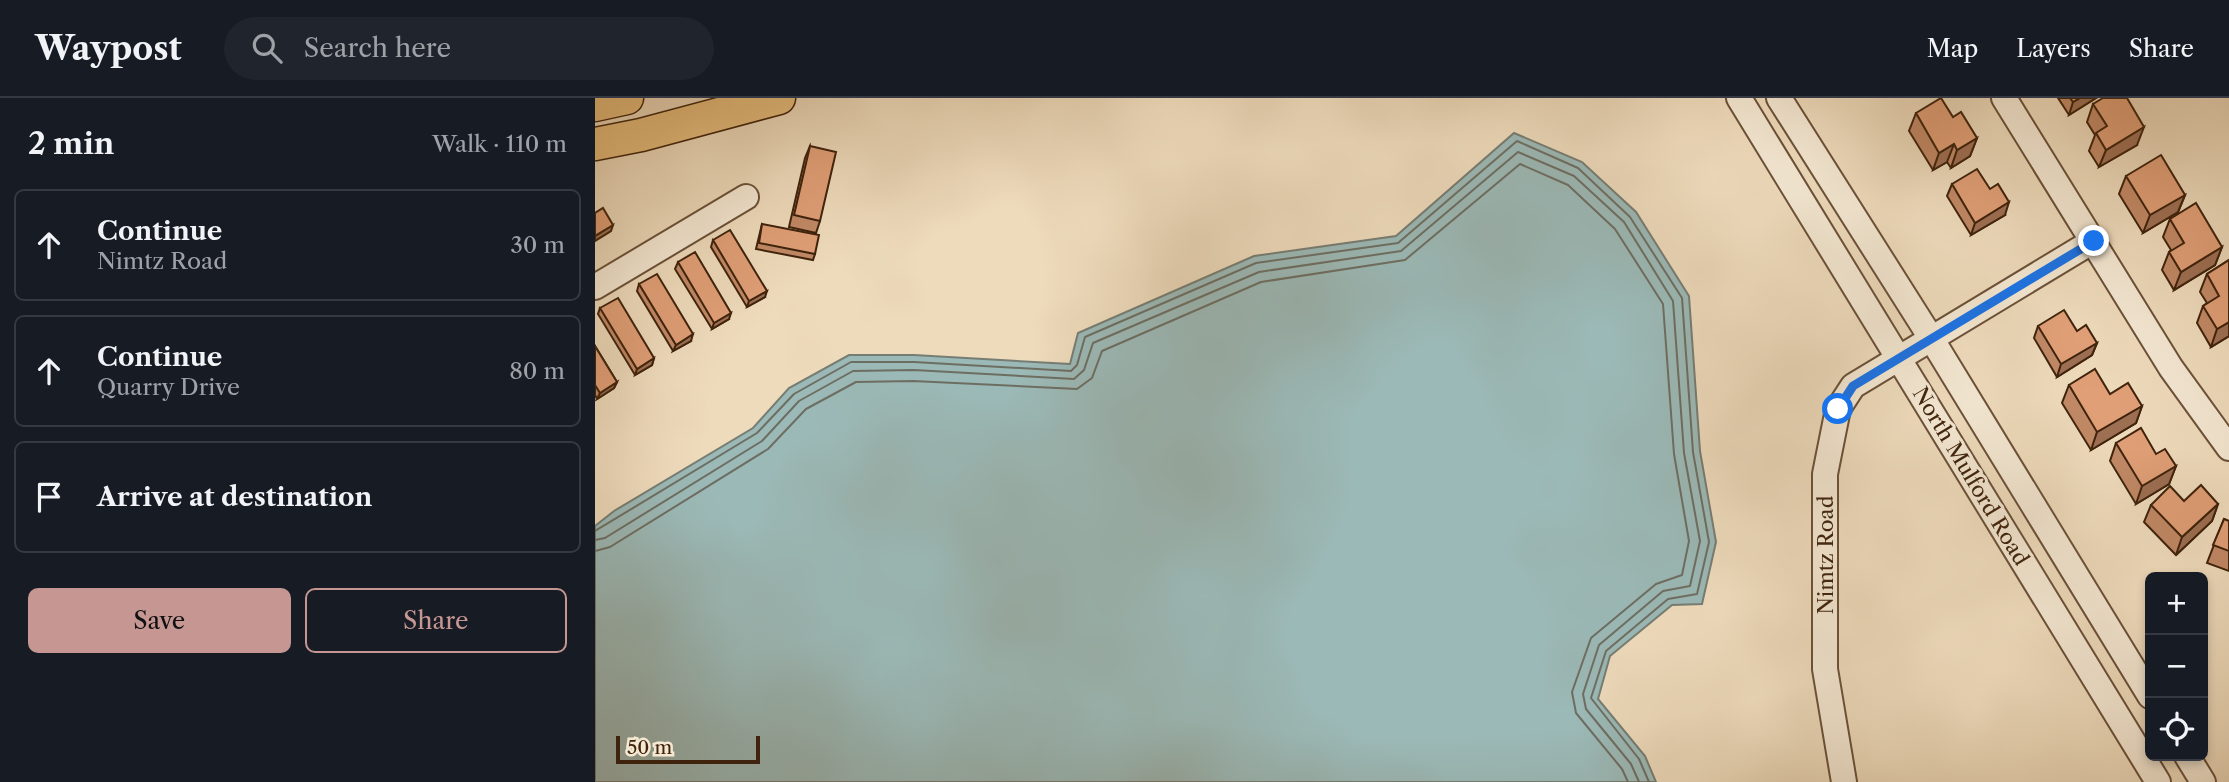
<!DOCTYPE html>
<meta charset="utf-8">
<style>
:root{--surface:#171b24;--page:#20242c;--text:#f1f3f6;--muted:#9ea1a6;--line:#363941;--accent:#c59692}
body{margin:0;font-family:"Libre Caslon Text",serif;background:var(--page);color:var(--text)}
.controls{position:absolute;right:21px;bottom:21px;display:grid;overflow:hidden;border-radius:10px;box-shadow:0 4px 10px #0003}
.controls button{width:63px;height:63px;display:grid;place-items:center;padding:0;border:0;border-bottom:2px solid var(--line);background:var(--surface);color:var(--text);font:35px sans-serif}
.scale{position:absolute;left:21px;bottom:18px;width:144px;box-sizing:border-box;padding-left:7px;border:4px solid #3f230d;border-top:0;font-size:19px;line-height:24px;white-space:nowrap;color:#3f230d;-webkit-text-stroke:5px #f4e8d3;paint-order:stroke}
.stop{position:absolute;width:21px;height:21px;margin:-16px;border:5px solid #1a73e8;border-radius:50%;background:#fff}
.stop.end{background:#1a73e8;border-color:#fff;box-shadow:0 2px 7px #0008}
.list{margin:0;padding:0;list-style:none}
h2{display:flex;justify-content:space-between;align-items:center;height:91px;margin:0;padding:0 28px;font-size:30px}
h2 small{font-size:23px;font-weight:400;color:var(--muted)}
.list li{display:grid;grid-template-columns:46px 1fr auto;gap:21px;align-items:center;box-sizing:border-box;height:112px;margin:0 14px 14px;padding:0 14px;border:2px solid var(--line);border-radius:10px}
.list b{display:block;font-size:26px;white-space:nowrap}
.list p{margin:0;font-size:23px;white-space:nowrap;color:var(--muted)}
.list em{font-size:23px;font-style:normal;color:var(--muted)}
.actions{display:flex;gap:14px;padding:21px 28px}
.actions a{flex:1;padding:16px 0;border:2px solid var(--accent);border-radius:10px;text-align:center;font-size:24px;color:var(--accent)}
.actions .main{background:var(--accent);color:#111}
.icon{flex:none;width:38px;height:38px;fill:none;stroke:currentColor;stroke-width:2;stroke-linecap:round;stroke-linejoin:round}
.map{position:relative;flex:none;width:1634px;height:684px;overflow:hidden}
header{display:flex;align-items:center;gap:42px;box-sizing:border-box;height:98px;padding:0 35px;background:var(--surface);border-bottom:2px solid var(--line)}
header strong{font-size:33px}
nav{display:flex;gap:38px;margin-inline-start:auto;font-size:24px}
.search{width:490px;height:63px;background:var(--page);display:flex;align-items:center;gap:18px;box-sizing:border-box;padding:0 24px;border-radius:38px;color:var(--muted);font-size:26px}
main{display:flex}
aside{flex:1;background:var(--surface)}
.map>svg:first-child{display:block}
</style>
<header>
<strong>Waypost</strong>
<div class="search"><svg class="icon" aria-label="search" viewBox="0 0 24 24"><circle cx="10" cy="10" r="6"/><path d="M15 15l6 6"/></svg>Search here</div>
<nav><a>Map</a><a>Layers</a><a>Share</a></nav>
</header>
<main>
<aside>
<h2>2 min<small>Walk · 110 m</small></h2>
<ul class="list">
<li><svg class="icon" aria-label="ahead" viewBox="0 0 24 24"><path d="M12 20V5M6 11l6-6 6 6"/></svg><div><b>Continue</b><p>Nimtz Road</p></div><em>30 m</em></li>
<li><svg class="icon" aria-label="ahead" viewBox="0 0 24 24"><path d="M12 20V5M6 11l6-6 6 6"/></svg><div><b>Continue</b><p>Quarry Drive</p></div><em>80 m</em></li>
<li><svg class="icon" aria-label="arrive" viewBox="0 0 24 24"><path d="M6 21V4h12l-3 4 3 4H6"/></svg><div><b>Arrive at destination</b></div></li>
</ul>
<div class="actions"><a class="main">Save</a><a>Share</a></div>
</aside>
<div class="map">
<svg width="1634" height="684" viewBox="0 0 1634 684">
<rect width="100%" height="100%" fill="#eedbbc"/>
<filter id="stains"><feTurbulence type="fractalNoise" baseFrequency=".00286" numOctaves="4"/><feColorMatrix values="0 0 0 0 .2 0 0 0 0 .09 0 0 0 0 .02 0 0 0 .5 -.17"/></filter>
<radialGradient id="worn" r=".72"><stop offset=".6" stop-color="#630" stop-opacity="0"/><stop offset="1" stop-color="#630" stop-opacity=".3"/></radialGradient>
<polygon fill="#9bb9b7" stroke="#767d73" stroke-width="2" points="919,35 987,64 1041,114 1094,198 1105,353 1121,444 1107,506 1077,507 1015,558 1003,601 1050,658 1061,684 0,684 0,428 19,413 158,330 194,290 254,257 319,257 475,266 483,235 659,158 801,138"/>
<g fill="none" stroke-linecap="round" stroke-linejoin="round">
<g stroke="#6d6e62" stroke-width="2">
<polyline points="0,433 162,335 199,296 256,264 319,264 476,273 482,267 490,239 661,165 803,145 922,43 983,70 1035,119 1087,200 1098,354 1114,444 1102,496 1073,501 1011,553 996,600 1044,661 1054,684"/>
<polyline points="0,442 10,440 167,343 204,303 258,273 319,272 479,281 489,272 498,245 664,174 806,153 923,54 979,78 1029,124 1078,203 1089,355 1105,443 1095,488 1068,493 1004,547 988,596 991,611 1036,666 1044,684"/>
<polyline points="0,453 15,449 173,351 211,311 261,284 318,283 482,291 497,280 507,253 666,184 810,162 925,66 973,87 1020,131 1068,206 1079,356 1094,443 1087,477 1061,486 996,540 977,594 981,615 1027,671 1033,684"/>
</g>
<defs>
<g id="minor">
<polyline points="1144,0 1563,684"/>
<polyline points="1184,0 1336,240 1555,598"/>
<polyline points="1409,0 1576,270 1634,350"/>
<polyline points="0,189 151,99"/>
<polyline points="1592,658 1608,684"/>
<polyline points="1249,684 1230,571 1230,376 1243,311 1258,288 1498,143"/>
</g>
<g id="major">
<polyline points="0,7 32,0"/>
<polyline points="0,46 46,37 184,0"/>
</g>
</defs>
<use href="#minor" stroke="#6b5139" stroke-width="28"/>
<use href="#major" stroke="#3f230d" stroke-width="35"/>
<use href="#minor" stroke="#f4e8d3" stroke-width="24"/>
<use href="#major" stroke="#e7be7e" stroke-width="32"/>
</g>
<g fill="#c18966" stroke="#3f230d" stroke-width="2">
<polygon points="1463,0 1501,0 1474,17"/>
<polygon points="1498,6 1542,47 1504,69 1494,53 1500,37 1492,24"/>
<polygon points="1321,15 1358,19 1382,40 1375,58 1356,70 1352,64 1338,72 1314,33"/>
<polygon points="215,48 225,123 221,135 194,129 210,60"/>
<polygon points="1531,78 1590,97 1583,114 1548,135 1524,96"/>
<polygon points="1357,86 1410,117 1376,137 1352,98"/>
<polygon points="1575,121 1627,149 1620,167 1579,192 1567,172 1574,154 1576,152 1568,139"/>
<polygon points="167,126 220,156 218,162 161,151"/>
<polygon points="118,142 170,199 152,209 116,149"/>
<polygon points="1634,162 1634,238 1616,249 1602,225 1608,208 1612,205 1605,194 1612,176"/>
<polygon points="83,164 134,221 117,231 80,171"/>
<polygon points="44,186 96,243 78,253 42,193"/>
<polygon points="5,210 59,260 57,267 40,277 3,216"/>
<polygon points="1443,228 1482,233 1502,245 1497,257 1462,279 1439,240"/>
<polygon points="0,248 22,284 19,290 2,301 0,297"/>
<polygon points="1474,287 1515,296 1547,308 1541,325 1496,352 1467,305"/>
<polygon points="1521,345 1561,356 1581,368 1574,386 1541,406 1515,363"/>
<polygon points="1589,403 1623,406 1617,423 1581,457 1549,424 1556,407"/>
<polygon points="1629,421 1634,423 1634,473 1612,465"/>
</g>
<g fill="#9d6f53" stroke="#3f230d" stroke-width="2">
<polygon points="1485,0 1501,0 1474,17 1478,4"/>
<polygon points="1549,29 1542,47 1504,69 1511,52"/>
<polygon points="1382,40 1375,58 1356,70 1362,52"/>
<polygon points="1359,46 1352,64 1338,72 1344,55"/>
<polygon points="1590,97 1583,114 1548,135 1555,117"/>
<polygon points="1414,104 1410,117 1376,137 1380,125"/>
<polygon points="18,127 16,133 0,143 0,138"/>
<polygon points="1627,149 1620,167 1579,192 1586,174"/>
<polygon points="172,193 170,199 152,209 154,203"/>
<polygon points="136,215 134,221 117,231 119,225"/>
<polygon points="1634,224 1634,238 1616,249 1622,231"/>
<polygon points="98,236 96,243 78,253 81,247"/>
<polygon points="1502,245 1497,257 1462,279 1466,266"/>
<polygon points="59,260 57,267 40,277 42,271"/>
<polygon points="22,284 19,290 2,301 5,295"/>
<polygon points="1547,308 1541,325 1496,352 1502,334"/>
<polygon points="1581,368 1574,386 1541,406 1547,388"/>
<polygon points="1623,406 1617,423 1581,457 1587,439"/>
</g>
<g fill="#e09f77" stroke="#3f230d" stroke-width="2">
<polygon points="1346,0 1358,19 1366,14 1382,40 1362,52 1359,46 1344,55 1321,15"/>
<polygon points="1475,0 1485,0 1478,4"/>
<polygon points="1508,0 1532,0 1549,29 1511,52 1501,35 1512,28 1498,6"/>
<polygon points="215,48 241,54 225,123 199,117"/>
<polygon points="1566,57 1590,97 1555,117 1531,78"/>
<polygon points="1382,71 1395,91 1403,86 1414,104 1380,125 1357,86"/>
<polygon points="1601,105 1627,149 1586,174 1574,154 1589,145 1575,121"/>
<polygon points="8,110 18,127 0,138 0,115"/>
<polygon points="167,126 224,137 220,156 164,145"/>
<polygon points="135,132 172,193 154,203 118,142"/>
<polygon points="100,154 136,215 119,225 83,164"/>
<polygon points="1634,162 1634,224 1622,231 1608,208 1624,198 1612,176"/>
<polygon points="62,176 98,236 81,247 44,186"/>
<polygon points="23,200 59,260 42,271 5,210"/>
<polygon points="1469,212 1482,233 1491,227 1502,245 1466,266 1443,228"/>
<polygon points="0,248 22,284 5,295 0,287"/>
<polygon points="1500,271 1515,296 1533,285 1547,308 1502,334 1474,287"/>
<polygon points="1546,330 1561,356 1570,351 1581,368 1547,388 1521,345"/>
<polygon points="1606,387 1623,406 1587,439 1556,407 1575,388 1589,403"/>
<polygon points="1629,421 1634,423 1634,453 1618,447"/>
</g>
<g fill="none" stroke-linecap="round" stroke-linejoin="round">
<polyline stroke="#1a73e8" stroke-width="9" points="1243,311 1258,288 1499,143"/>
</g>
<g text-anchor="middle" dominant-baseline="central" stroke-width="6" stroke-linejoin="round" paint-order="stroke">
<g font-size="21" fill="#3f230d" stroke="#f4e8d3">
<text transform="translate(1376 378) rotate(59)">North Mulford Road</text>
<text transform="translate(1230 457) rotate(-90)">Nimtz Road</text>
</g>
</g>
<rect width="100%" height="100%" filter="url(#stains)"/>
<rect width="100%" height="100%" fill="url(#worn)"/>
</svg>
<div class="controls">
<button>+</button>
<button>−</button>
<button><svg class="icon" aria-label="locate" viewBox="0 0 24 24"><circle cx="12" cy="12" r="6"/><path d="M12 2v4M12 18v4M2 12h4M18 12h4"/></svg></button>
</div>
<div class="scale">50 m</div>
<div class="stop" style="left:1243px;top:311px"></div>
<div class="stop end" style="left:1499px;top:143px"></div>
</div>
</main>
